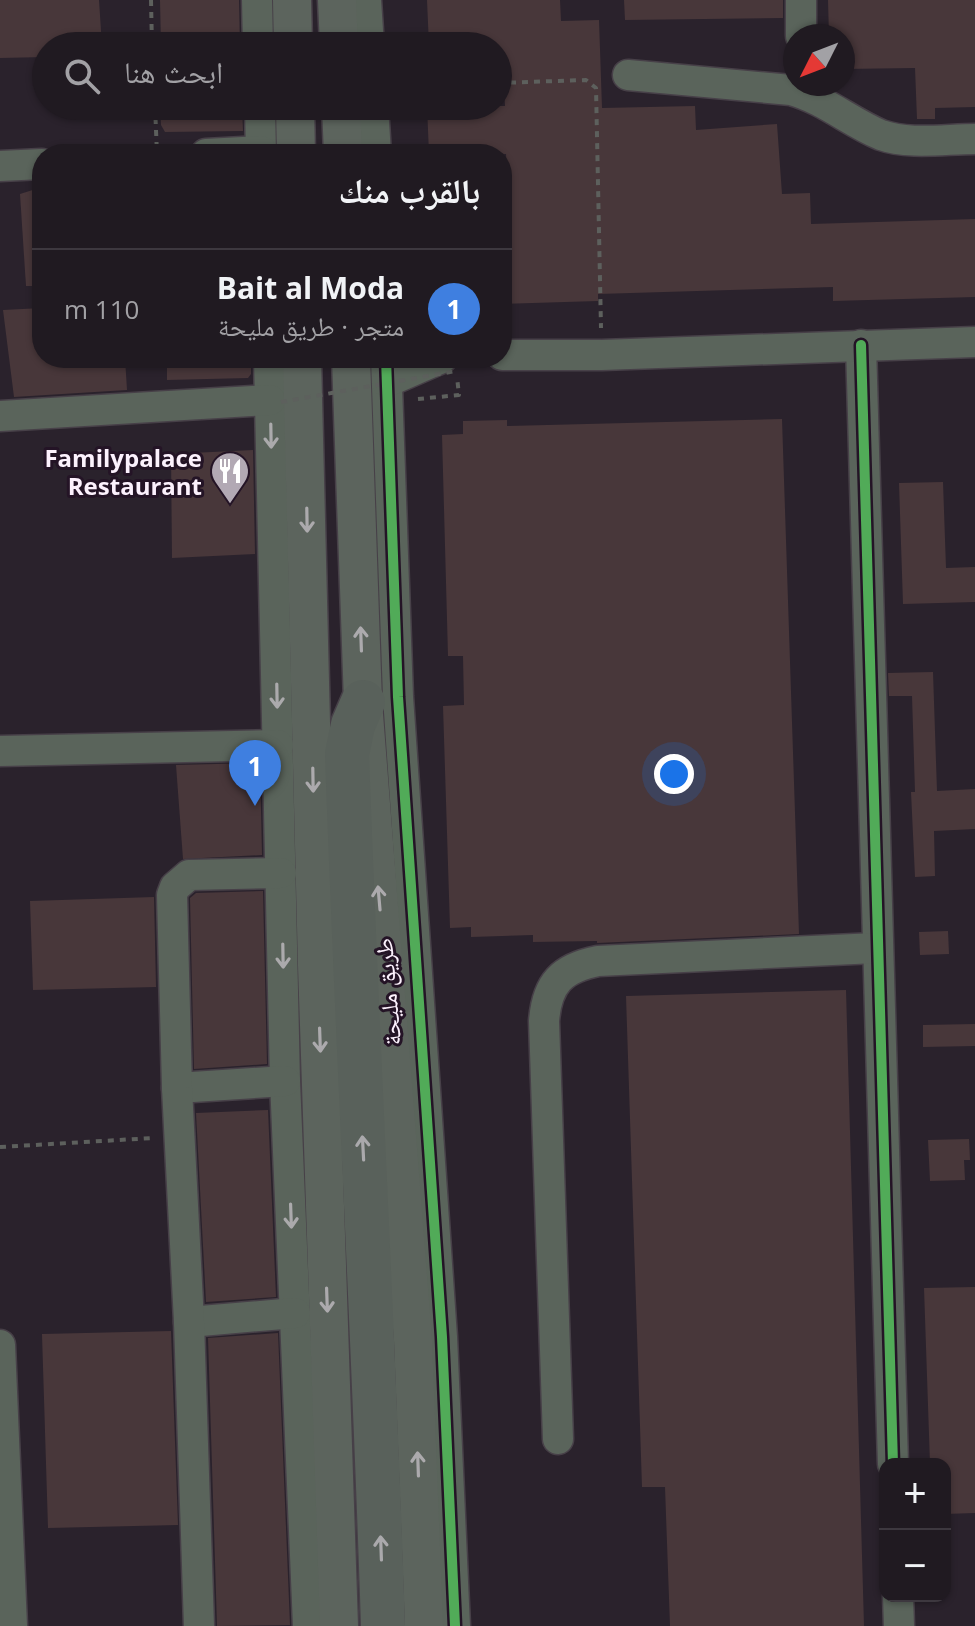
<!DOCTYPE html>
<html lang="ar">
<meta charset="utf-8">
<style>
:root{--surface:#201a21;--page:#28232a;--text:#f1f3f6;--muted:#a2a1a5;--line:#3d383f;--accent:#bca0f2}
body{margin:0;font-family:"Open Sans","Noto Naskh Arabic",sans-serif;background:var(--page);color:var(--text);direction:rtl}
.controls{position:absolute;right:24px;bottom:24px;display:grid;overflow:hidden;border-radius:16px;box-shadow:0 2px 6px #0004}
.controls button{width:72px;height:72px;display:grid;place-items:center;padding:0;border:0;border-bottom:2px solid var(--line);background:var(--surface);color:var(--text);font:40px sans-serif}
.compass{position:absolute;left:783px;top:24px;width:72px;height:72px;border-radius:50%;background:var(--surface);box-shadow:0 2px 6px #0004;rotate:228deg}
.you{position:absolute;left:674px;top:774px;width:28px;height:28px;margin:-20px;border:6px solid #fff;border-radius:50%;background:#1a73e8;box-shadow:0 0 0 12px #1a73e833}
.badge{display:grid;place-items:center;width:52px;height:52px;border-radius:50%;background:var(--accent);color:#fff;font-size:26px;font-weight:700}
.pin{position:absolute;translate:-50% -66px;filter:drop-shadow(0 2px 4px #0008)}
.pin::after{content:'';position:absolute;top:42px;width:28px;height:24px;background:inherit;clip-path:polygon(0 0,100% 0,50% 100%)}
.list{margin:0;padding:0;list-style:none}
h2{display:flex;justify-content:space-between;align-items:center;height:104px;margin:0;padding:0 32px;font-size:34px}
h2 small{font-size:26px;font-weight:400;color:var(--muted)}
.list li{display:grid;grid-template-columns:52px 1fr auto;gap:24px;align-items:center;box-sizing:border-box;height:120px;padding:0 32px;border-top:2px solid var(--line)}
.list b{display:block;font-size:30px;white-space:nowrap}
.list p{margin:0;font-size:26px;white-space:nowrap;color:var(--muted)}
.list em{font-size:26px;font-style:normal;color:var(--muted)}
.icon{flex:none;width:44px;height:44px;fill:none;stroke:currentColor;stroke-width:2;stroke-linecap:round;stroke-linejoin:round}
.map{position:relative;flex:none;width:975px;height:1626px;overflow:hidden;direction:ltr}
.search{position:absolute;background:var(--surface);box-shadow:0 2px 6px #0004;left:32px;top:32px;width:480px;height:88px;display:flex;align-items:center;gap:20px;box-sizing:border-box;padding:0 28px;border-radius:44px;color:var(--muted);font-size:30px}
.panel{position:absolute;background:var(--surface);box-shadow:0 2px 6px #0004;left:32px;top:144px;width:480px;height:224px;border-radius:32px;direction:rtl}
.map>svg:first-child{display:block}
</style>
<div class="map">
<svg width="975" height="1626" viewBox="0 0 975 1626">
<rect width="100%" height="100%" fill="#2a222c"/>
<g fill="#48373a">
<polygon points="0,0 99,0 102,46 46,46 46,57 0,58"/>
<polygon points="160,0 239,0 240,46 161,46"/>
<polygon points="427,0 560,0 561,21 599,20 602,108 695,106 696,130 777,124 782,194 810,193 811,224 975,219 975,297 833,301 833,287 598,294 598,301 502,304 502,240 509,240 506,154 429,154 427,106 505,106 503,67 498,67 498,46 429,46"/>
<polygon points="624,0 783,0 783,18 625,20"/>
<polygon points="828,0 975,0 975,107 935,108 935,119 917,119 915,68 843,69 843,36 829,36"/>
<polygon points="160,106 242,106 243,131 165,132 161,125"/>
<polygon points="42,187 42,286 26,286 20,194"/>
<polygon points="42,308 42,358 125,358 127,390 14,397 3,310"/>
<polygon points="167,358 251,358 251,374 248,378 167,380"/>
<polygon points="782,419 799,934 597,943 597,941 533,942 533,935 471,937 471,927 450,928 443,706 464,705 463,656 448,656 442,435 463,434 463,421 507,420 507,426"/>
<polygon points="253,450 255,554 172,558 171,454"/>
<polygon points="943,482 946,568 975,567 975,602 903,604 899,483"/>
<polygon points="933,672 937,791 975,789 975,829 934,831 935,876 915,877 911,792 915,792 912,696 889,696 888,673"/>
<polygon points="260,763 262,855 183,859 176,765"/>
<polygon points="263,891 267,1064 194,1069 190,898 196,893"/>
<polygon points="154,897 156,987 33,990 30,901"/>
<polygon points="948,931 949,954 920,955 919,932"/>
<polygon points="846,990 864,1626 670,1626 665,1487 642,1487 626,996"/>
<polygon points="975,1024 975,1046 923,1047 923,1025"/>
<polygon points="268,1110 276,1297 206,1302 196,1113"/>
<polygon points="969,1139 970,1160 964,1160 965,1180 930,1181 928,1140"/>
<polygon points="975,1287 975,1513 945,1514 945,1464 930,1464 924,1288"/>
<polygon points="171,1331 178,1525 48,1528 42,1334"/>
<polygon points="278,1333 290,1625 217,1626 208,1338"/>
</g>
<g fill="none" stroke-linecap="round" stroke-linejoin="round">
<defs>
<g id="minor">
<polyline points="257,0 258,46"/>
<polyline points="366,0 369,46"/>
<polyline points="801,0 801,36"/>
<path d="M 628,75 L 791,90 C 824,99 850,122 881,135 C 909,145 945,139 975,139"/>
<polyline points="260,106 261,154"/>
<polyline points="373,106 376,154"/>
<polyline points="206,154 261,151"/>
<polyline points="0,166 42,164"/>
<polyline points="861,345 893,1464"/>
<polyline points="502,355 602,355 975,342"/>
<polyline points="269,358 285,1081 308,1626"/>
<polyline points="386,358 398,697 442,1337 455,1626"/>
<polyline points="387,382 442,358"/>
<polyline points="0,416 270,400"/>
<polyline points="0,751 278,745"/>
<polyline points="177,1088 285,1081"/>
<polyline points="189,1322 295,1313"/>
<polyline points="0,1345 12,1626"/>
<path d="M 558,1439 L 544,1021 C 547,983 562,968 598,961 L 876,948"/>
<polyline points="898,1596 899,1626"/>
<polyline points="199,1626 189,1322 177,1088 172,895 175,887 189,875 281,873"/>
</g>
<g id="major">
<polyline points="292,0 293,46"/>
<polyline points="337,0 339,46"/>
<polyline points="295,106 296,154"/>
<polyline points="341,106 343,154"/>
<polyline points="302,358 317,965 339,1626"/>
<polyline points="351,358 363,702 413,1340 424,1626"/>
</g>
<path id="highway" d="M 363,702 L 353,725 L 347,754 C 357,1045 374,1335 383,1626"/>
</defs>
<use href="#minor" stroke="#474048" stroke-width="33"/>
<use href="#major" stroke="#474048" stroke-width="41"/>
<use href="#highway" stroke="#474048" stroke-width="47"/>
<g stroke="#5d605d" stroke-width="4" stroke-dasharray="6 6" stroke-linecap="butt">
<polyline points="151,0 152,46"/>
<polyline points="498,83 586,80 596,88 601,328"/>
<polyline points="155,106 157,154"/>
<polyline points="418,399 459,395 457,377"/>
<polyline points="0,1147 153,1138"/>
</g>
<use href="#minor" stroke="#5a645b" stroke-width="30"/>
<use href="#major" stroke="#5c645d" stroke-width="38"/>
<use href="#highway" stroke="#59615b" stroke-width="44"/>
<polyline stroke="#5d605d" stroke-width="4" stroke-dasharray="6 6" stroke-linecap="butt" points="281,402 456,371"/>
<defs>
<g id="cycleway">
<polyline points="861,345 893,1464"/>
<polyline points="386,358 398,697 442,1337 455,1626"/>
</g>
</defs>
<use href="#cycleway" stroke="#241426" stroke-width="15"/>
<use href="#cycleway" stroke="#51ab58" stroke-width="10"/>
</g>
<defs><path id="oneway-shaft" d="M-6 0H5M1.5-3L5.5 0L1.5 3" fill="none" stroke-width="1.6" stroke-linecap="round" stroke-linejoin="round" transform="scale(2)"/></defs>
<g stroke="#abaaac">
<use href="#oneway-shaft" transform="translate(271 436) rotate(89)"/>
<use href="#oneway-shaft" transform="translate(277 696) rotate(89)"/>
<use href="#oneway-shaft" transform="translate(283 956) rotate(89)"/>
<use href="#oneway-shaft" transform="translate(291 1216) rotate(88)"/>
</g>
<g stroke="#acaaad">
<use href="#oneway-shaft" transform="translate(307 520) rotate(89)"/>
<use href="#oneway-shaft" transform="translate(361 639) rotate(-92)"/>
<use href="#oneway-shaft" transform="translate(313 780) rotate(89)"/>
<use href="#oneway-shaft" transform="translate(379 898) rotate(-95)"/>
<use href="#oneway-shaft" transform="translate(320 1040) rotate(88)"/>
<use href="#oneway-shaft" transform="translate(327 1300) rotate(88)"/>
<use href="#oneway-shaft" transform="translate(418 1464) rotate(-92)"/>
</g>
<g stroke="#aaa9ac">
<use href="#oneway-shaft" transform="translate(363 1148) rotate(-93)"/>
<use href="#oneway-shaft" transform="translate(381 1548) rotate(-92)"/>
</g>
<defs>
<symbol id="restaurant-pin" viewBox="-11 -11 22 30"><path d="M0 17L-7.5 6A9.5 9.5 0 1 1 7.5 6Z" fill="#b2a9b4" stroke="#241426"/><path d="M-5-6h1v4h1v-4h1v4h1v-4h1v5L-1.5 .5V6h-2V.5L-5-1ZM5-6V6H3V1.5H1.5Q1.5-4 5-6Z" fill="#fff"/></symbol>
</defs>
<g fill-rule="evenodd">
<use href="#restaurant-pin" x="208" y="449" width="44" height="60"/>
</g>
<g text-anchor="middle" dominant-baseline="central" stroke-width="6" stroke-linejoin="round" paint-order="stroke">
<g font-size="24" font-weight="bold" fill="#fcf1fd" stroke="#241426" text-anchor="end">
<text x="202" y="457">Familypalace<tspan x="202" dy="28">Restaurant</tspan></text>
</g>
<g font-size="24" fill="#fcf1fd" stroke="#241426">
<text transform="translate(387 992) rotate(-95)">طريق مليحة</text>
</g>
</g>
</svg>
<div class="controls">
<button>+</button>
<button>−</button>
</div>
<svg class="compass" viewBox="-18 -18 36 36"><path d="M0-13l5 13h-10z" fill="#e53935"/><path d="M0 13l5-13h-10z" fill="#a2a1a5"/></svg>
<div class="you"></div>
<div class="pin badge" style="left:255px;top:806px;background:#3f7fe0">1</div>
<div class="search"><svg class="icon" aria-label="search" viewBox="0 0 24 24"><circle cx="10" cy="10" r="6"/><path d="M15 15l6 6"/></svg>ابحث هنا</div>
<section class="panel">
<h2>بالقرب منك<small></small></h2>
<ul class="list">
<li><span class="badge" style="background:#3f7fe0">1</span><div><b>Bait al Moda</b><p>متجر · طريق مليحة</p></div><em>110 m</em></li>
</ul>
</section>
</div>
